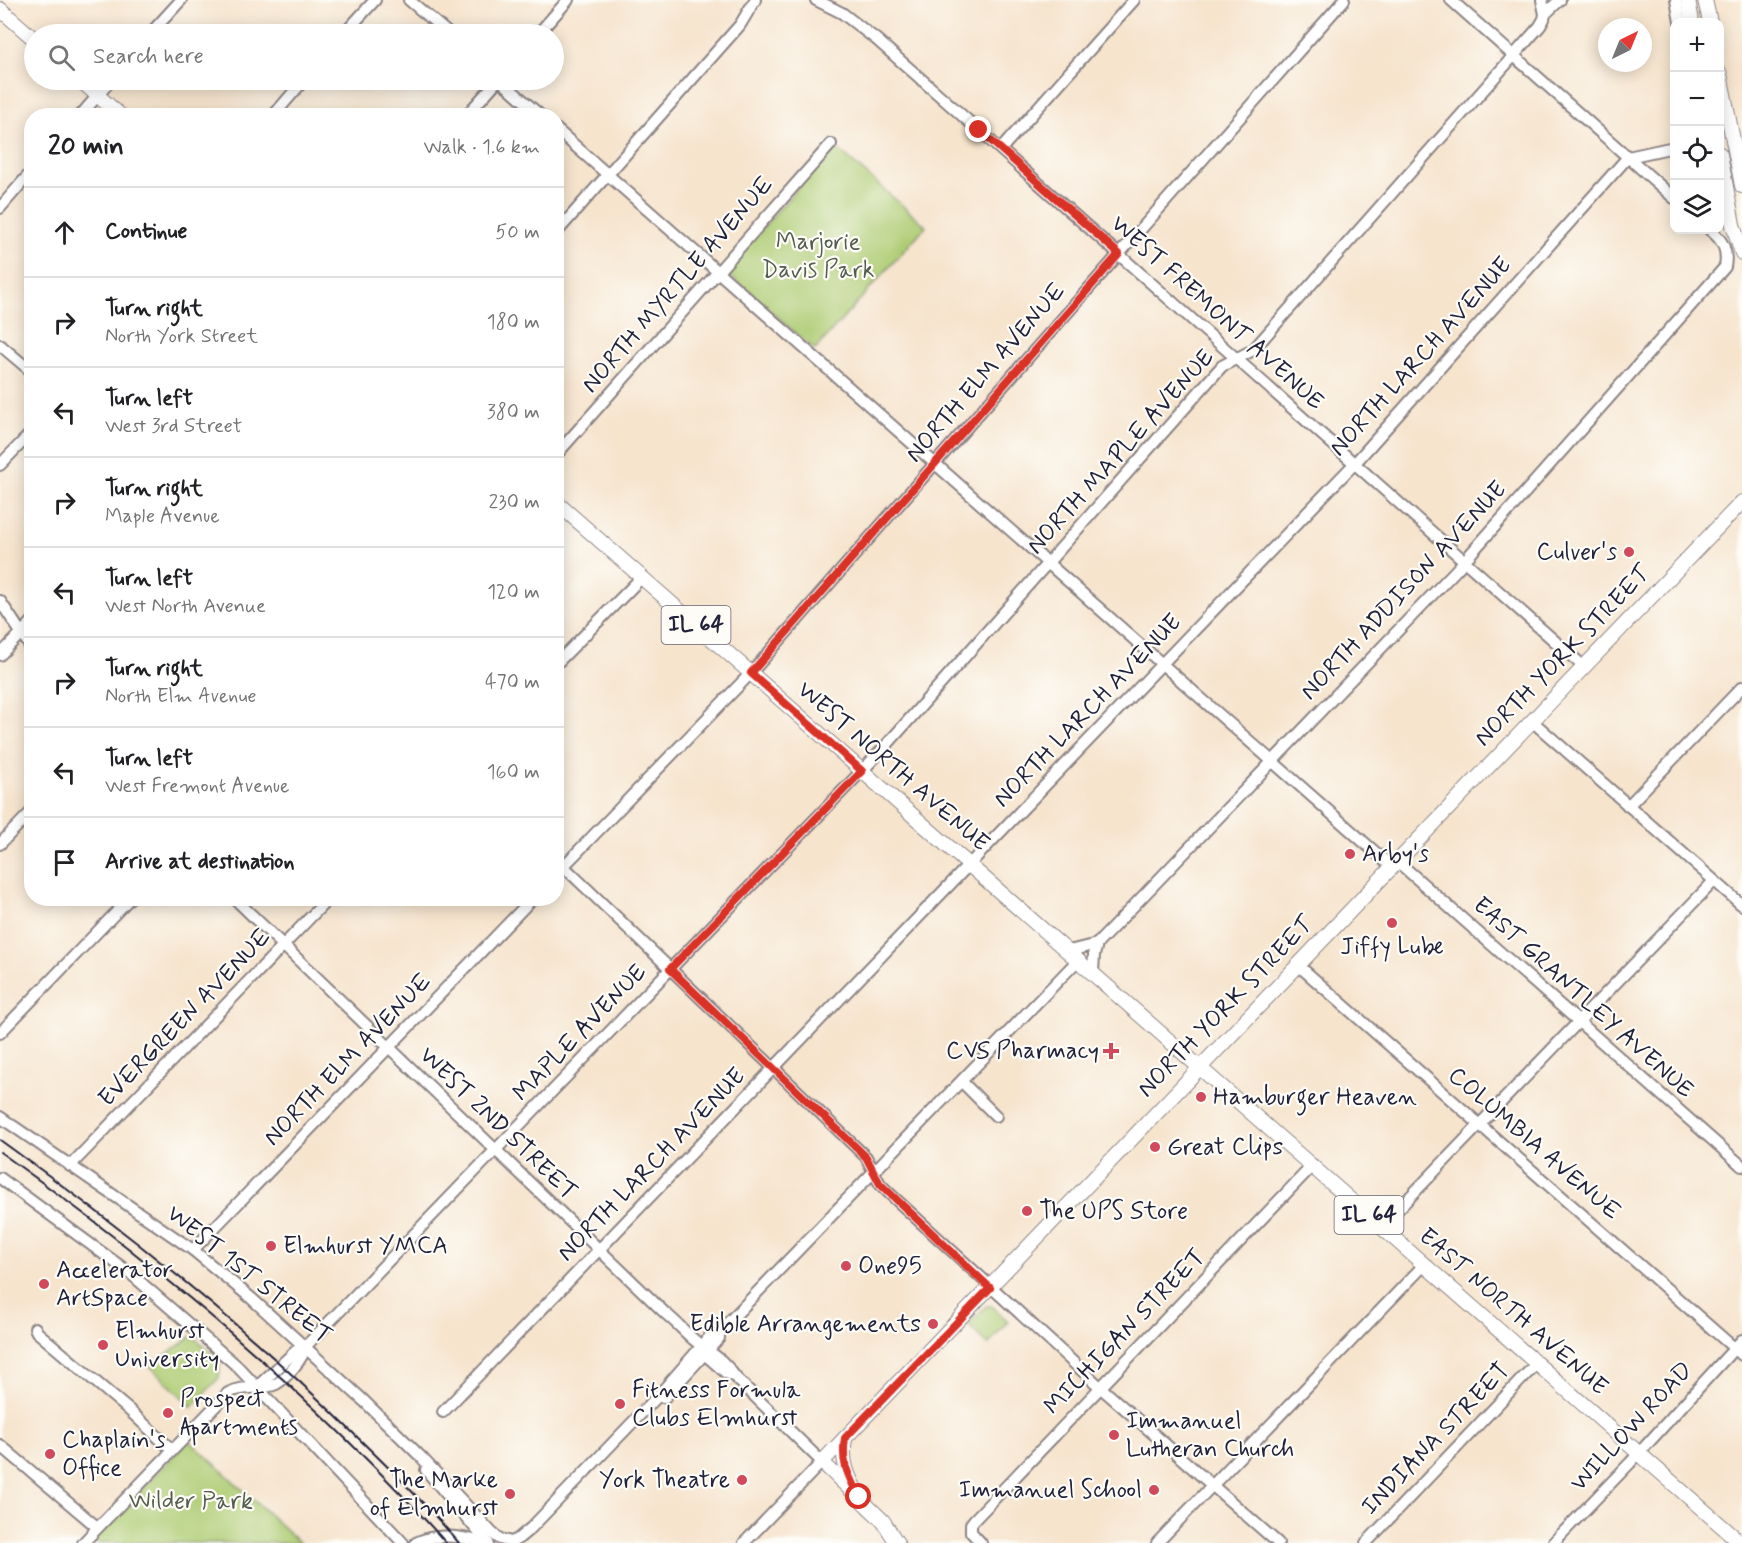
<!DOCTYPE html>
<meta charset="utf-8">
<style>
:root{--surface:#fff;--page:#f2f2f2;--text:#202124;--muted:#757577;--line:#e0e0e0}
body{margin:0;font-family:Mynerve,sans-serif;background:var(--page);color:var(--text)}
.controls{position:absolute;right:18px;top:18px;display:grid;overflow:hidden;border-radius:12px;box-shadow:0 3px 15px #0003}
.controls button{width:54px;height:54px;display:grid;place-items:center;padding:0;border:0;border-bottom:2px solid var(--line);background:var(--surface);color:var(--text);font:30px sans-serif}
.compass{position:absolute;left:1598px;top:18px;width:54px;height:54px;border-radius:50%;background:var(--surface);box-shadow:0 3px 15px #0003;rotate:43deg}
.stop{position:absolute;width:18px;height:18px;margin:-14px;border:4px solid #d93025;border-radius:50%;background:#fff}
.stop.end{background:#d93025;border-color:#fff;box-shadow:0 2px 6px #0008}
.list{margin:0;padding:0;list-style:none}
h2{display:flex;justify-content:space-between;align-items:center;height:78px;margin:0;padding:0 24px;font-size:26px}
h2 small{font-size:20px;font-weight:400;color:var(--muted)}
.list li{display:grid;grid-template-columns:39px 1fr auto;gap:18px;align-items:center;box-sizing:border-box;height:90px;padding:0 24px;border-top:2px solid var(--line)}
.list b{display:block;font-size:22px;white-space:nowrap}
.list p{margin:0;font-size:20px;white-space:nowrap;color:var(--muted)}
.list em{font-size:20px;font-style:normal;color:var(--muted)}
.icon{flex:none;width:33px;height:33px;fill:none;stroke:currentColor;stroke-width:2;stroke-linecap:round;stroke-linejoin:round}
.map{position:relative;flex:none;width:1742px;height:1543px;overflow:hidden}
.search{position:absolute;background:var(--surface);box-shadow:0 3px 15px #0003;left:24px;top:24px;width:540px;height:66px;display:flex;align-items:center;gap:15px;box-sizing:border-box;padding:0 21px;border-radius:33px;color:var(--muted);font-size:22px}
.panel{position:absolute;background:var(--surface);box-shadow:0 3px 15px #0003;left:24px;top:108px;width:540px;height:798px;border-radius:24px}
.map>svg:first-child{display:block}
</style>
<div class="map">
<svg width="1742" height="1543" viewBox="0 0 1742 1543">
<rect width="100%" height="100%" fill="#fdfcf7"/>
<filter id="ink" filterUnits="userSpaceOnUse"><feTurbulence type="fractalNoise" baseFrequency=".0167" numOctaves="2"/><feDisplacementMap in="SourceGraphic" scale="12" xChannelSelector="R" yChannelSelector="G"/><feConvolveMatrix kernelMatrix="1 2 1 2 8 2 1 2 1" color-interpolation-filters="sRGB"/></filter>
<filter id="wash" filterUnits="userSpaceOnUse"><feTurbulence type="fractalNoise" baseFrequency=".008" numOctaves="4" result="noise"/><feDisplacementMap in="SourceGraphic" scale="24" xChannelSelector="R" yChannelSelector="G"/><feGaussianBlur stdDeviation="1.35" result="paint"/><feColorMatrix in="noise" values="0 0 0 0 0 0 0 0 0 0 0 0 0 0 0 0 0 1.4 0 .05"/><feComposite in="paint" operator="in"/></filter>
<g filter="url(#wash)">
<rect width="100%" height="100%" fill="#f6e4cd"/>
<g fill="#aecc73" stroke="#687757" stroke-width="1.5">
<polygon points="834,146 926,226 815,350 729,275 726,270"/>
<polygon points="986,1306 992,1306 1008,1321 988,1345 968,1325"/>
<polygon points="192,1336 221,1361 219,1378 192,1407 150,1366"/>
<polygon points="189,1440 300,1543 89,1543"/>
</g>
</g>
<g filter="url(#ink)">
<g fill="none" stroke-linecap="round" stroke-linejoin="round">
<defs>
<g id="minor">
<polyline points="409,0 449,34"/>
<polyline points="816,0 842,13 877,40 1584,667"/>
<polyline points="1451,0 1674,198"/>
<polyline points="1542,0 1545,14"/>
<polyline points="1676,0 1680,22"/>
<polyline points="150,34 181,0"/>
<polyline points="344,34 375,0"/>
<polyline points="538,34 568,0"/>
<polyline points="500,80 541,116"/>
<polyline points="80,116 111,80"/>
<polyline points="273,116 304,80"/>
<polyline points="466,116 498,80"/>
<polyline points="556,129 1392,867"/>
<polyline points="1001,149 1134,0"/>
<polyline points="0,208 32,171"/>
<polyline points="556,233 740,25 755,0"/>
<polyline points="0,345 32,372"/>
<polyline points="556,455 831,144"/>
<polyline points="0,465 32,432"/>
<polyline points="0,601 32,649"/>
<polyline points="0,655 32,622"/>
<polyline points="556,664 642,577"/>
<polyline points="1532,721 1742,905"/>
<polyline points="1628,806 1742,687"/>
<polyline points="0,844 32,811"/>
<polyline points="556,859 866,1157 880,1184 890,1194 1100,1387 1278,1543"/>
<polyline points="1397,861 1742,1166"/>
<polyline points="556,874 751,673 1119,254 1344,0"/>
<path d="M 234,898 L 665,1313 C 675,1321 684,1331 693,1339 C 708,1352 724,1359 735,1377"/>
<polyline points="1069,951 1097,944"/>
<polyline points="1298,965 1742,1355"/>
<path d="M 1093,972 L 1094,955 L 1097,944 L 1458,568 L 1725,267 C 1728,250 1723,240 1710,230"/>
<polyline points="0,1033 130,898"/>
<polyline points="962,1082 996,1116"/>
<polyline points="0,1117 193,1250 251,1298 364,1401 422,1458 492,1533 500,1539 511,1542"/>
<polyline points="70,1166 329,898"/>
<polyline points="0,1178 131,1274 237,1366 403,1543"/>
<polyline points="1382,1226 1714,881"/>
<polyline points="193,1250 533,898"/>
<polyline points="35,1328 37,1332 129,1410 172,1450"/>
<polyline points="701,1351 725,1372 735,1377 822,1462 744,1543"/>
<polyline points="258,1386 296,1351 306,1346 884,748 1222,366 1253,350 1540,26 1544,19 1545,14 1560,0"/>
<polyline points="657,1397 665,1397 719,1338 719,1332"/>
<polyline points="443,1412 1355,463 1628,157 1674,147"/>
<polyline points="0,1445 97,1527"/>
<polyline points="426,1470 488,1543"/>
<path d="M 83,1543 L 228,1393 C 244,1384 262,1391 276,1384 C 287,1378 303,1358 306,1346"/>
<path d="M 416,1543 C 438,1531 465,1538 488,1543"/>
<polyline points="510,1543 519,1538 531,1528 657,1397 713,1333 719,1332 1079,959"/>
<polyline points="981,1543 971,1532 971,1524 974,1520 1313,1165"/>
<polyline points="1157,1543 1425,1264"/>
<polyline points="1366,1543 1537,1363"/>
<polyline points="1553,1543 1630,1463 1742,1340"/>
</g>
<g id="major">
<polyline points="1688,0 1692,22"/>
<polyline points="1705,0 1710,22"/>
<polyline points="0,9 34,39"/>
<polyline points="1720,74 1742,186"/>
<polyline points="80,80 121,116"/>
<polyline points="1720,154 1733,225 1742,253"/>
<polyline points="556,502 1741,1543"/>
<path d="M 845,1438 C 842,1457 845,1470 854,1487"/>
<polyline points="897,1543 883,1521 822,1462 1742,502"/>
</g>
</defs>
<use href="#minor" stroke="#8c8384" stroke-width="14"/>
<use href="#major" stroke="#8c8384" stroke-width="16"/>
<use href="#minor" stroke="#fff" stroke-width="10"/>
<use href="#major" stroke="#fff" stroke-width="14"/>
<g stroke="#22223b" stroke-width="2">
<path d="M 0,1140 C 124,1229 243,1324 351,1431 C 388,1467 425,1503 459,1543"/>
<path d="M 0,1152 C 112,1232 219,1318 319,1413 C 363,1455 406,1497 446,1543"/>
</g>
</g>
</g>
<g fill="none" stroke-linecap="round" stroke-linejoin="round" filter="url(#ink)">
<path stroke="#d93025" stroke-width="8" d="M 859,1497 C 848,1475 841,1463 845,1438 L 990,1288 L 880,1184 L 866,1157 L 670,969 L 862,771 L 751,673 L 1119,254 L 979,130"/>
</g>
<g fill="#d1495b" stroke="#fdfcf7" stroke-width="2">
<circle cx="1629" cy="552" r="6"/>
<circle cx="1350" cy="854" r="6"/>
<circle cx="1392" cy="923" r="6"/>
<path d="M1108 1042h6v6h6v6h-6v6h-6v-6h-6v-6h6z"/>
<circle cx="1201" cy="1097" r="6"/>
<circle cx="1155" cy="1147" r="6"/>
<circle cx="1027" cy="1211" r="6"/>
<circle cx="271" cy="1246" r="6"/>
<circle cx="846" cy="1266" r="6"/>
<circle cx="44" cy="1284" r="6"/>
<circle cx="933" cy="1324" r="6"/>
<circle cx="103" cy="1345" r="6"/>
<circle cx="620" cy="1404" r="6"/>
<circle cx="168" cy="1413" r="6"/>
<circle cx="1114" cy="1435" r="6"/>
<circle cx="50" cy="1454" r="6"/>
<circle cx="742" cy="1480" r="6"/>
<circle cx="1154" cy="1490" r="6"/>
<circle cx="510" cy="1494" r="6"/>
</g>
<g text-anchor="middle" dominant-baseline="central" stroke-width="4.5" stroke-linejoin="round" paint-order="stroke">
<g fill="#fdfcf7" stroke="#646373" stroke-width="1.5">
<rect x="661.5" y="606" width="69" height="38" rx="4.5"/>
<rect x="1334.5" y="1196" width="69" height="38" rx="4.5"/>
</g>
<g font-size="22" font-weight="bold" fill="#22223b">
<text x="696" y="625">IL 64</text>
<text x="1369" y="1215">IL 64</text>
</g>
<g font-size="24" fill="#535e4f" stroke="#fdfcf7">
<text x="818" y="242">Marjorie<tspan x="818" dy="28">Davis Park</tspan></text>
<text x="191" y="1501">Wilder Park</text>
</g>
<g font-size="24" fill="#22223b" stroke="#fdfcf7">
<text transform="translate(678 285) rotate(-49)">NORTH MYRTLE AVENUE</text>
<text transform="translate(1217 313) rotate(42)">WEST FREMONT AVENUE</text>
<text transform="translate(1421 357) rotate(-48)">NORTH LARCH AVENUE</text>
<text transform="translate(986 373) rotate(-49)">NORTH ELM AVENUE</text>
<text transform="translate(1121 452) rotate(-48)">NORTH MAPLE AVENUE</text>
<text transform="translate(1404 591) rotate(-47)">NORTH ADDISON AVENUE</text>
<text transform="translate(1563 656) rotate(-46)">NORTH YORK STREET</text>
<text transform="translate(1088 711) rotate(-46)">NORTH LARCH AVENUE</text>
<text transform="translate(893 767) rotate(41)">WEST NORTH AVENUE</text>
<text transform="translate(1583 998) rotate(42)">EAST GRANTLEY AVENUE</text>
<text transform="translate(1226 1007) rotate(-46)">NORTH YORK STREET</text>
<text transform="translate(185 1018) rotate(-46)">EVERGREEN AVENUE</text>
<text transform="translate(580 1033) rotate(-46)">MAPLE AVENUE</text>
<text transform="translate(348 1060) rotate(-46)">NORTH ELM AVENUE</text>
<text transform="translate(498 1124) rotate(44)">WEST 2ND STREET</text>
<text transform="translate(1534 1144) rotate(41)">COLUMBIA AVENUE</text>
<text transform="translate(652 1165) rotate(-46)">NORTH LARCH AVENUE</text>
<text transform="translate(249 1275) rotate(39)">WEST 1ST STREET</text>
<text transform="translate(1513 1312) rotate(41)">EAST NORTH AVENUE</text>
<text transform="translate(1125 1332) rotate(-46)">MICHIGAN STREET</text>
<text transform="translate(1632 1427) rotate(-47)">WILLOW ROAD</text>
<text transform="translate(1436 1439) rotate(-46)">INDIANA STREET</text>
</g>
<g font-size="24" fill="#22223b" stroke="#fdfcf7" text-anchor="start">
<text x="1617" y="552" text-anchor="end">Culver's</text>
<text x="1362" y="854">Arby's</text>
<text x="1392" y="947" text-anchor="middle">Jiffy Lube</text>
<text x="1099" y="1051" text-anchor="end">CVS Pharmacy</text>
<text x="1213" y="1097">Hamburger Heaven</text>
<text x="1167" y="1147">Great Clips</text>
<text x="1039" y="1211">The UPS Store</text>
<text x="283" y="1246">Elmhurst YMCA</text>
<text x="858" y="1266">One95</text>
<text x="56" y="1270">Accelerator<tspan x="56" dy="28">ArtSpace</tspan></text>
<text x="921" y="1324" text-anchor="end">Edible Arrangements</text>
<text x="115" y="1331">Elmhurst<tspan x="115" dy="28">University</tspan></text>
<text x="632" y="1390">Fitness Formula<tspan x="632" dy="28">Clubs Elmhurst</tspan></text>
<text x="180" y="1399">Prospect<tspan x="180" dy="28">Apartments</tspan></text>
<text x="1126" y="1421">Immanuel<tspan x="1126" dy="28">Lutheran Church</tspan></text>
<text x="62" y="1440">Chaplain's<tspan x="62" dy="28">Office</tspan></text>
<text x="498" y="1480" text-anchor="end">The Marke<tspan x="498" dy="28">of Elmhurst</tspan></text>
<text x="730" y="1480" text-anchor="end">York Theatre</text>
<text x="1142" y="1490" text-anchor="end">Immanuel School</text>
</g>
</g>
</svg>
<div class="controls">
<button>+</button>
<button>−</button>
<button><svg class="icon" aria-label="locate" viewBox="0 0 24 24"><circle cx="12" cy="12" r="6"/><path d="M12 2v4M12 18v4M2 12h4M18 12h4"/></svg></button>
<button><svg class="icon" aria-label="layers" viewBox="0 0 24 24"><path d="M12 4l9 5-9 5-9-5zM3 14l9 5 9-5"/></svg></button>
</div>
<svg class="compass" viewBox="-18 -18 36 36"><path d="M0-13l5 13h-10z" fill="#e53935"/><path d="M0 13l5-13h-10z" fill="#757577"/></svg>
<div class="stop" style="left:859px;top:1497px"></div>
<div class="stop end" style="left:979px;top:130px"></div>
<div class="search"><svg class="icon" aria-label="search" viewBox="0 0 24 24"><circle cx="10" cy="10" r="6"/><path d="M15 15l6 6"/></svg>Search here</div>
<section class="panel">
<h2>20 min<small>Walk · 1.6 km</small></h2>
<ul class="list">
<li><svg class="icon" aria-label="ahead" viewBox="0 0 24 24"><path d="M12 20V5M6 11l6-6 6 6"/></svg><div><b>Continue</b></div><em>50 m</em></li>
<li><svg class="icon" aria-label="right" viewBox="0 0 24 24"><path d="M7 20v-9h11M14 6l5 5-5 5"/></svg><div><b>Turn right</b><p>North York Street</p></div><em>180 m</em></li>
<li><svg class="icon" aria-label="left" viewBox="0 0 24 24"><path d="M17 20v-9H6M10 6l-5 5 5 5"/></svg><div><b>Turn left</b><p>West 3rd Street</p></div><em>380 m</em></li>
<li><svg class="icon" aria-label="right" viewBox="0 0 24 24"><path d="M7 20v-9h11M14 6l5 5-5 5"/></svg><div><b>Turn right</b><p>Maple Avenue</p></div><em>230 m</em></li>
<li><svg class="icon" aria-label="left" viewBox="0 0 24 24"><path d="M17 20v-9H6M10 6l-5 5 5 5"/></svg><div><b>Turn left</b><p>West North Avenue</p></div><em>120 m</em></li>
<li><svg class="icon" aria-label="right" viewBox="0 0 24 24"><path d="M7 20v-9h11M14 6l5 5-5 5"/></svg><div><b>Turn right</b><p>North Elm Avenue</p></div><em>470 m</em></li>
<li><svg class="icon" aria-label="left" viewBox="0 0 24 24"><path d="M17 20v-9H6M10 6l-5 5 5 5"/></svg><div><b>Turn left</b><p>West Fremont Avenue</p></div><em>160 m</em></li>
<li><svg class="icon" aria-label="arrive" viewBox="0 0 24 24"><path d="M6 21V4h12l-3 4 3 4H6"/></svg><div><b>Arrive at destination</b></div></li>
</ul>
</section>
</div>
